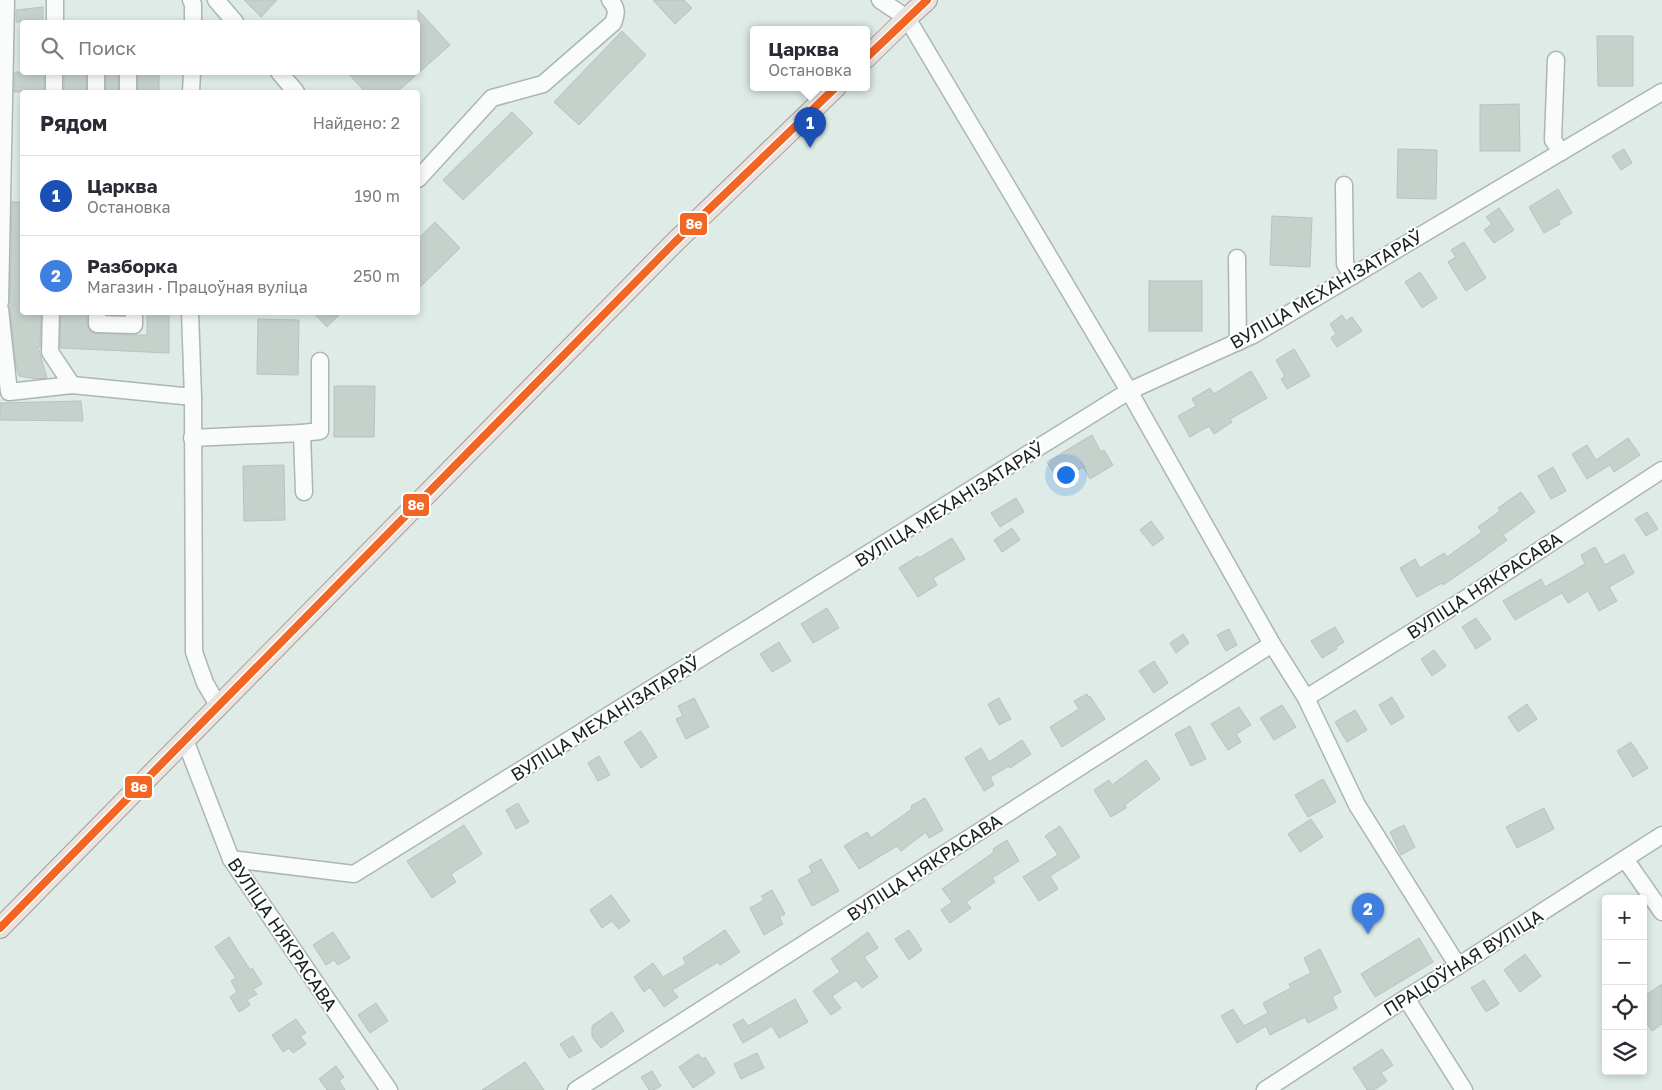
<!DOCTYPE html>
<html lang="ru">
<meta charset="utf-8">
<style>
:root{--surface:#fff;--page:#f7f7f7;--text:#2b2b33;--muted:#7c7c81;--line:#e1e1e2;--accent:#db2777}
body{margin:0;font-family:"Golos Text",sans-serif;background:var(--page);color:var(--text)}
.controls{position:absolute;right:15px;bottom:15px;display:grid;overflow:hidden;border-radius:5px;box-shadow:0 2px 8px #0003}
.controls button{width:45px;height:45px;display:grid;place-items:center;padding:0;border:0;border-bottom:1px solid var(--line);background:var(--surface);color:var(--text);font:25px sans-serif}
.you{position:absolute;left:1065px;top:474px;width:18px;height:18px;margin:-12px;border:4px solid #fff;border-radius:50%;background:#1a73e8;box-shadow:0 0 0 8px #1a73e833}
.badge{display:grid;place-items:center;width:32px;height:32px;border-radius:50%;background:var(--accent);color:#fff;font-size:16px;font-weight:700}
.pin{position:absolute;translate:-50% -41px;filter:drop-shadow(0 1px 2px #0008)}
.pin::after{content:'';position:absolute;top:26px;width:18px;height:15px;background:inherit;clip-path:polygon(0 0,100% 0,50% 100%)}
.popup{position:absolute;left:750px;top:26px;width:120px;height:65px;box-sizing:border-box;display:grid;place-content:center;border-radius:5px;background:var(--surface);filter:drop-shadow(0 1px 4px #0005);font-size:16px;white-space:nowrap;color:var(--muted)}
.popup b{font-size:19px;color:var(--text)}
.popup::after{content:'';position:absolute;left:50%;top:100%;margin-left:-10px;border:10px solid transparent;border-top-color:var(--surface)}
.list{margin:0;padding:0;list-style:none}
h2{display:flex;justify-content:space-between;align-items:center;height:65px;margin:0;padding:0 20px;font-size:21px}
h2 small{font-size:16px;font-weight:400;color:var(--muted)}
.list li{display:grid;grid-template-columns:32px 1fr auto;gap:15px;align-items:center;box-sizing:border-box;height:80px;padding:0 20px;border-top:1px solid var(--line)}
.list b{display:block;font-size:19px;white-space:nowrap}
.list p{margin:0;font-size:16px;white-space:nowrap;color:var(--muted)}
.list em{font-size:16px;font-style:normal;color:var(--muted)}
.icon{flex:none;width:28px;height:28px;fill:none;stroke:currentColor;stroke-width:2;stroke-linecap:round;stroke-linejoin:round}
.map{position:relative;flex:none;width:1662px;height:1090px;overflow:hidden}
.search{position:absolute;background:var(--surface);box-shadow:0 2px 8px #0003;left:20px;top:20px;width:400px;height:55px;display:flex;align-items:center;gap:12px;box-sizing:border-box;padding:0 18px;border-radius:5px;color:var(--muted);font-size:19px}
.panel{position:absolute;background:var(--surface);box-shadow:0 2px 8px #0003;left:20px;top:90px;width:400px;height:225px;border-radius:5px}
.map>svg:first-child{display:block}
</style>
<div class="map">
<svg width="1662" height="1090" viewBox="0 0 1662 1090">
<rect width="100%" height="100%" fill="#deebe6"/>
<g fill="#c6d1cc" stroke="#b8c2be">
<polygon points="244,0 277,0 261,17"/>
<polygon points="653,0 684,0 692,8 675,24"/>
<polygon points="43,7 43,22 16,22 16,10"/>
<polygon points="418,10 450,45 397,92 365,92 347,72 418,72"/>
<polygon points="622,31 646,55 579,125 554,102"/>
<polygon points="1597,36 1633,36 1633,86 1598,86"/>
<polygon points="15,72 44,72 44,92 14,92"/>
<rect x="64" y="72" width="22" height="20"/>
<rect x="106" y="72" width="12" height="20"/>
<rect x="138" y="72" width="21" height="20"/>
<polygon points="1519,104 1520,151 1480,151 1480,105"/>
<polygon points="512,112 533,133 463,200 443,180"/>
<polygon points="1398,149 1437,150 1436,199 1397,198"/>
<polygon points="1624,149 1632,163 1621,170 1612,156"/>
<polygon points="1558,189 1572,213 1558,221 1560,224 1544,233 1529,207"/>
<polygon points="12,202 22,202 22,312 41,312 40,347 38,347 47,378 37,379 19,376 16,366 10,310"/>
<polygon points="1499,208 1514,230 1494,243 1484,230 1492,224 1486,217"/>
<polygon points="1272,216 1312,218 1310,267 1270,265"/>
<polygon points="435,222 460,248 418,289 418,239"/>
<polygon points="1464,242 1486,278 1466,291 1448,262 1456,257 1451,250"/>
<polygon points="1420,272 1437,298 1422,308 1405,282"/>
<rect x="1149" y="281" width="53" height="50"/>
<polygon points="61,312 87,312 87,324 89,329 92,333 134,335 147,335 147,312 169,312 169,353 60,348"/>
<polygon points="313,312 342,312 327,327"/>
<polygon points="1342,315 1346,321 1352,317 1362,331 1337,347 1331,338 1336,334 1330,324"/>
<polygon points="258,319 299,320 298,375 257,374"/>
<polygon points="1294,349 1310,376 1287,389 1281,379 1285,376 1276,360"/>
<polygon points="1251,371 1267,398 1230,419 1232,422 1214,434 1209,426 1190,437 1178,416 1196,406 1192,399 1210,388 1214,394"/>
<polygon points="334,386 375,386 374,437 334,437"/>
<polygon points="81,401 83,421 0,420 0,403"/>
<polygon points="1092,435 1101,452 1104,450 1113,465 1090,479 1083,467 1059,482 1047,462"/>
<polygon points="1628,438 1640,455 1614,472 1610,465 1587,479 1572,454 1587,445 1596,460"/>
<polygon points="284,465 285,520 244,521 243,466"/>
<polygon points="1553,467 1566,491 1551,499 1538,476"/>
<polygon points="1521,492 1535,512 1503,535 1507,540 1481,559 1443,585 1442,583 1417,597 1400,568 1415,559 1420,568 1444,553 1447,557 1482,532 1478,527 1500,511 1498,508"/>
<polygon points="1016,498 1024,512 1000,527 991,513"/>
<polygon points="1647,512 1658,529 1646,536 1635,519"/>
<polygon points="1151,521 1164,538 1153,546 1140,530"/>
<polygon points="1012,528 1020,540 1002,552 994,540"/>
<polygon points="952,538 965,559 933,578 937,585 918,597 899,568 918,556 919,558"/>
<polygon points="1595,547 1605,565 1624,554 1634,573 1609,587 1617,601 1599,611 1588,591 1568,603 1562,593 1515,620 1503,601 1541,579 1545,587 1585,564 1581,555"/>
<polygon points="827,608 839,628 813,643 801,624"/>
<polygon points="1476,618 1491,639 1476,649 1462,627"/>
<polygon points="1335,627 1344,642 1336,647 1337,649 1322,658 1311,641"/>
<polygon points="1229,629 1237,645 1226,651 1217,635"/>
<polygon points="1183,634 1189,643 1176,653 1170,643"/>
<polygon points="779,642 791,661 772,672 760,654"/>
<polygon points="1434,650 1446,666 1432,676 1421,659"/>
<polygon points="1154,661 1168,683 1154,693 1139,671"/>
<polygon points="1087,694 1089,697 1090,696 1105,719 1062,747 1050,727 1079,709 1074,701"/>
<polygon points="1392,697 1404,717 1391,725 1379,705"/>
<polygon points="694,698 709,727 686,739 676,719 683,716 678,706"/>
<polygon points="999,698 1011,719 999,725 988,704"/>
<polygon points="1527,704 1537,719 1518,732 1508,717"/>
<polygon points="1282,705 1296,727 1274,740 1260,718"/>
<polygon points="1239,707 1251,725 1236,734 1241,742 1228,750 1211,724"/>
<polygon points="1355,710 1367,730 1347,742 1335,722"/>
<polygon points="1190,726 1206,759 1191,766 1175,734"/>
<polygon points="641,731 657,757 641,768 624,742"/>
<polygon points="1022,740 1031,754 1010,768 1009,766 990,777 994,785 984,791 965,758 981,748 989,762"/>
<polygon points="1631,742 1648,768 1633,777 1617,751"/>
<polygon points="599,756 610,775 598,781 588,763"/>
<polygon points="1146,760 1160,779 1125,805 1126,808 1111,817 1094,790 1109,780 1112,785"/>
<polygon points="1323,779 1336,802 1308,817 1295,795"/>
<polygon points="925,798 943,830 929,838 926,832 901,851 897,846 859,869 844,846 867,832 871,838 912,809 911,806"/>
<polygon points="518,803 529,822 516,829 506,810"/>
<polygon points="1544,808 1554,829 1517,848 1506,827"/>
<polygon points="1311,819 1323,837 1300,852 1288,834"/>
<polygon points="464,825 482,854 451,874 456,882 432,898 407,861"/>
<polygon points="1404,825 1415,847 1401,855 1390,832"/>
<polygon points="1060,826 1080,857 1050,876 1058,889 1039,901 1023,877 1058,855 1045,836"/>
<polygon points="1007,840 1019,861 992,878 995,882 966,902 971,908 950,923 941,910 952,902 942,889 994,852 993,849"/>
<polygon points="821,859 839,891 812,906 798,880 812,872 809,866"/>
<polygon points="772,890 785,914 779,917 783,924 764,935 750,908 764,900 761,896"/>
<polygon points="611,895 630,921 619,929 612,921 602,928 590,910"/>
<polygon points="725,930 740,952 720,965 718,962 672,990 678,997 664,1007 650,987 644,992 634,977 653,963 663,977 686,964 683,958"/>
<polygon points="909,930 922,950 909,960 895,939"/>
<polygon points="333,932 350,958 338,965 334,960 326,965 313,945"/>
<polygon points="868,932 878,948 864,957 878,977 862,988 856,980 832,996 841,1008 831,1015 813,991 840,972 831,959"/>
<polygon points="229,937 250,970 252,968 262,984 253,989 257,994 247,1000 250,1005 239,1012 230,997 237,992 231,981 236,978 215,947"/>
<polygon points="1419,938 1433,962 1375,997 1361,974"/>
<polygon points="1320,949 1341,992 1332,997 1337,1008 1308,1023 1305,1017 1270,1035 1266,1026 1237,1043 1221,1016 1233,1009 1244,1026 1268,1013 1263,1003 1291,988 1289,984 1311,973 1304,958"/>
<polygon points="1525,954 1541,976 1520,992 1504,970"/>
<polygon points="1484,980 1499,1004 1486,1012 1471,988"/>
<polygon points="1662,984 1662,1024 1652,1031 1643,1018 1643,997"/>
<polygon points="795,999 808,1022 779,1038 772,1026 743,1043 733,1025 743,1019 748,1026"/>
<polygon points="376,1003 388,1021 370,1033 358,1015"/>
<polygon points="612,1012 624,1031 601,1048 592,1037 592,1026"/>
<polygon points="296,1019 306,1033 300,1036 306,1044 293,1053 289,1048 283,1052 272,1035"/>
<polygon points="573,1036 582,1051 569,1058 560,1044"/>
<polygon points="1382,1049 1393,1065 1381,1073 1387,1081 1374,1090 1367,1090 1353,1068"/>
<polygon points="757,1053 764,1068 741,1079 734,1064"/>
<polygon points="698,1054 702,1059 705,1057 715,1073 693,1088 679,1067"/>
<polygon points="525,1062 544,1090 482,1090"/>
<polygon points="336,1066 344,1077 339,1081 345,1090 327,1090 319,1079"/>
<polygon points="652,1071 661,1086 653,1090 649,1090 641,1077"/>
</g>
<g fill="none" stroke-linecap="round" stroke-linejoin="round">
<defs>
<g id="minor">
<polyline points="191,0 193,4 193,22"/>
<polyline points="216,0 235,22"/>
<polyline points="880,0 907,18 1129,391 1272,644 1306,698 1357,805 1458,966"/>
<polyline points="55,22 55,0"/>
<polyline points="1556,60 1553,140 1561,152"/>
<polyline points="96,72 96,92"/>
<polyline points="128,72 128,92"/>
<polyline points="279,72 296,92"/>
<polyline points="54,92 54,72"/>
<polyline points="191,92 192,72"/>
<path d="M 418,179 L 492,98 L 543,84 L 613,23 C 617,13 617,8 610,0"/>
<polyline points="1344,185 1345,264 1353,276"/>
<polyline points="1237,258 1238,342"/>
<polyline points="0,302 6,0"/>
<polyline points="0,309 9,392 72,385 193,397"/>
<polyline points="51,312 50,352 72,385"/>
<polyline points="97,312 97,324 134,325 134,312"/>
<polyline points="190,312 193,397 194,652 205,683 219,707"/>
<polyline points="302,433 320,431 320,361"/>
<polyline points="192,438 302,433 304,492"/>
<polyline points="1306,698 1465,599 1662,470"/>
<polyline points="185,740 231,859 389,1090"/>
<polyline points="231,859 354,874 1129,391 1253,335 1662,92"/>
<polyline points="1625,859 1662,912"/>
<polyline points="1406,998 1464,1090"/>
<polyline points="576,1090 1272,644"/>
<polyline points="1265,1090 1406,998 1458,966 1662,835"/>
</g>
<g id="major">
<polyline points="866,58 907,18 927,0"/>
<polyline points="0,928 674,243 836,87"/>
</g>
</defs>
<use href="#minor" stroke="#acb6b2" stroke-width="19"/>
<use href="#major" stroke="#a69e96" stroke-width="22"/>
<use href="#minor" stroke="#fafcfb" stroke-width="16"/>
<use href="#major" stroke="#e9e2df" stroke-width="20"/>
<defs>
<g id="bus-1">
<polyline points="866,58 927,0"/>
<polyline points="0,928 674,243 836,87"/>
</g>
</defs>
<use href="#bus-1" stroke="#fff" stroke-width="11"/>
<use href="#bus-1" stroke="#f26522" stroke-width="8"/>
</g>
<g text-anchor="middle" dominant-baseline="central" stroke-width="4" stroke-linejoin="round" paint-order="stroke">
<g font-size="18" fill="#18221e" stroke="#fff">
<text transform="translate(1326 289) rotate(-30)">ВУЛІЦА МЕХАНІЗАТАРАЎ</text>
<text transform="translate(949 504) rotate(-32)">ВУЛІЦА МЕХАНІЗАТАРАЎ</text>
<text transform="translate(1484 585) rotate(-33)">ВУЛІЦА НЯКРАСАВА</text>
<text transform="translate(605 718) rotate(-32)">ВУЛІЦА МЕХАНІЗАТАРАЎ</text>
<text transform="translate(924 867) rotate(-33)">ВУЛІЦА НЯКРАСАВА</text>
<text transform="translate(283 934) rotate(56)">ВУЛІЦА НЯКРАСАВА</text>
<text transform="translate(1463 962) rotate(-32)">ПРАЦОЎНАЯ ВУЛІЦА</text>
</g>
</g>
<g stroke="#fff" stroke-width="2">
<rect x="679" y="212" width="29" height="24" rx="5" fill="#f26522"/>
<rect x="402" y="493" width="28" height="24" rx="5" fill="#f26522"/>
<rect x="124" y="775" width="29" height="24" rx="5" fill="#f26522"/>
</g>
<g font-size="14" text-anchor="middle" font-weight="bold" fill="#fff">
<text x="694" y="229">8е</text>
<text x="416" y="510">8е</text>
<text x="139" y="792">8е</text>
</g>
</svg>
<div class="controls">
<button>+</button>
<button>−</button>
<button><svg class="icon" aria-label="locate" viewBox="0 0 24 24"><circle cx="12" cy="12" r="6"/><path d="M12 2v4M12 18v4M2 12h4M18 12h4"/></svg></button>
<button><svg class="icon" aria-label="layers" viewBox="0 0 24 24"><path d="M12 4l9 5-9 5-9-5zM3 14l9 5 9-5"/></svg></button>
</div>
<div class="you"></div>
<div class="pin badge" style="left:810px;top:148px;background:#1a4fb4">1</div>
<div class="popup"><b>Царква</b>Остановка</div>
<div class="pin badge" style="left:1368px;top:934px;background:#3f7fe0">2</div>
<div class="search"><svg class="icon" aria-label="search" viewBox="0 0 24 24"><circle cx="10" cy="10" r="6"/><path d="M15 15l6 6"/></svg>Поиск</div>
<section class="panel">
<h2>Рядом<small>Найдено: 2</small></h2>
<ul class="list">
<li><span class="badge" style="background:#1a4fb4">1</span><div><b>Царква</b><p>Остановка</p></div><em>190 m</em></li>
<li><span class="badge" style="background:#3f7fe0">2</span><div><b>Разборка</b><p>Магазин · Працоўная вуліца</p></div><em>250 m</em></li>
</ul>
</section>
</div>
